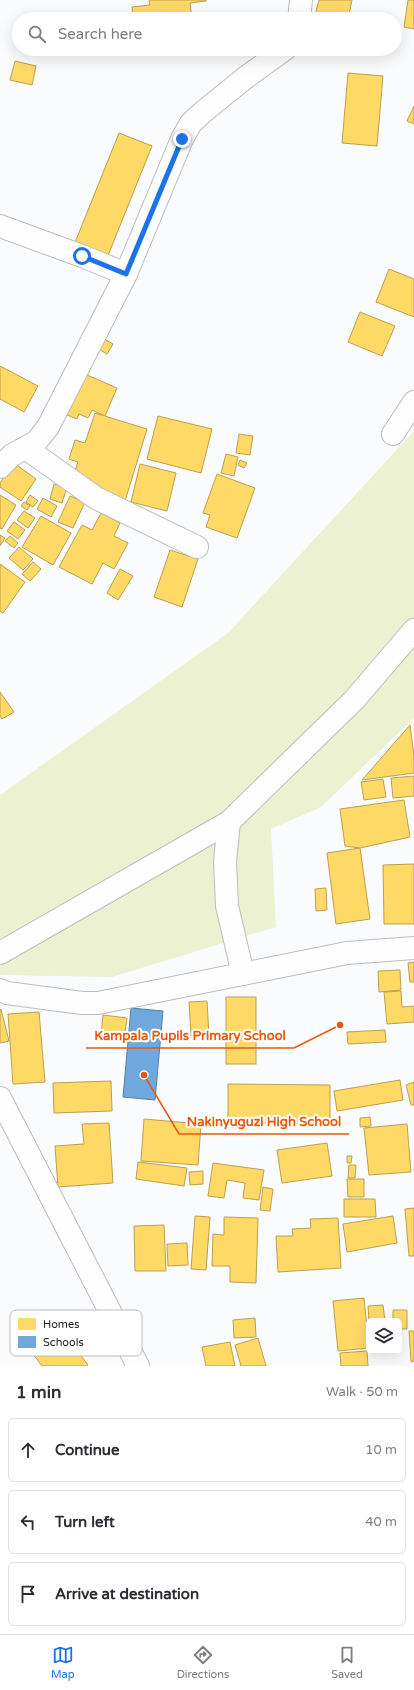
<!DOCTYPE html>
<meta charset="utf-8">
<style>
:root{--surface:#fff;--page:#f7f7f7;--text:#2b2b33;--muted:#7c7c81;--line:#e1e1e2;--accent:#1a73e8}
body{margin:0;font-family:"Varela Round",sans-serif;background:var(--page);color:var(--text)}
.controls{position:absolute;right:12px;bottom:12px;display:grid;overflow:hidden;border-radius:6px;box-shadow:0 4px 16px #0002}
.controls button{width:36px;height:36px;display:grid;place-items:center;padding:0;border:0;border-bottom:1px solid var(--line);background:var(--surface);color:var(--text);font:20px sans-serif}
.stop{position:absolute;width:12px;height:12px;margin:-9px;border:3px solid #1a73e8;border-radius:50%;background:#fff}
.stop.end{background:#1a73e8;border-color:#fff;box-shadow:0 1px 4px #0008}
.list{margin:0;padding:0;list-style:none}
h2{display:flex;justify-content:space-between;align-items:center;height:52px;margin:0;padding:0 16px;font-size:17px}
h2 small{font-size:13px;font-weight:400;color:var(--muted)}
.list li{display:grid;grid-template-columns:26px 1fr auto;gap:12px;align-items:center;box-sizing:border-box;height:64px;margin:0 8px 8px;padding:0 8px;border:1px solid var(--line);border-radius:6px}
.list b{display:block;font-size:15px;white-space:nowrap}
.list em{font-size:13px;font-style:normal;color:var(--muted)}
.icon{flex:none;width:22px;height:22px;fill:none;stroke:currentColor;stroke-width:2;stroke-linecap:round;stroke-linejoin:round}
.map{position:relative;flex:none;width:414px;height:1366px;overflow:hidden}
.search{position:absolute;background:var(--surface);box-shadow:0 4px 16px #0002;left:12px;right:12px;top:12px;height:44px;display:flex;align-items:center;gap:10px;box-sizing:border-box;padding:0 14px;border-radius:22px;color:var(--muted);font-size:15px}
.sheet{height:268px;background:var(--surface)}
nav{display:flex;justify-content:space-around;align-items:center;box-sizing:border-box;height:56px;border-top:1px solid var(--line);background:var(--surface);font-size:11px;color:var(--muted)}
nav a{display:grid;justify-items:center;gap:2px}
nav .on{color:var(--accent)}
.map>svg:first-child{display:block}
</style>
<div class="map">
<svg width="414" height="1366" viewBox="0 0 414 1366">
<rect width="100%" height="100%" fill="#fafbfd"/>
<polygon fill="#ecf1d2" points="414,431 414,718 321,807 271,829 276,927 112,977 0,975 0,795 228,633"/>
<g fill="#ffd966" stroke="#bba051">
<polygon points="149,0 206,0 206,1 190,3 192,19 133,19 132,7 150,5"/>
<polygon points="319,0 352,0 348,19 314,19"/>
<polygon points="408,0 414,0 414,29 404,27"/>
<polygon points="15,61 36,66 32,85 10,80"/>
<polygon points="348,73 383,76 377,146 342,143"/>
<polygon points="414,106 414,124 407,121"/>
<polygon points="119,133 152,146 107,258 74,245"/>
<polygon points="389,269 414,279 414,317 376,302"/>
<polygon points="360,312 395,326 382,356 348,342"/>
<polygon points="104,339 113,344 107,354 98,349"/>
<polygon points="0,366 38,386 24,412 0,399"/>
<polygon points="80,372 117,388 105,416 92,410 88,418 79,414 77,419 62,413"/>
<polygon points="95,413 147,429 125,501 94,492 96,484 73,477 78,462 69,459 75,440 85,443"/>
<polygon points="158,416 212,429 201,473 147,459"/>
<polygon points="239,434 253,436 250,455 236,453"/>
<polygon points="226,454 238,457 234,476 221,473"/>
<polygon points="240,460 247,463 244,468 238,465"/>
<polygon points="14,463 36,479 21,501 0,487 0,483"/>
<polygon points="140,464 176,473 167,511 131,502"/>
<polygon points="217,474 255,488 237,538 206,527 210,515 203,513"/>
<polygon points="54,484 67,487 62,503 50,499"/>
<polygon points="0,495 16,505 2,529 0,528"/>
<polygon points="30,495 38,501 33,507 26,502"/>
<polygon points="70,496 85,502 73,528 58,522"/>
<polygon points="43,498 57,506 51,517 37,509"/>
<polygon points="24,502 30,506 27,510 21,506"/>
<polygon points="24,511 35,518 28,528 17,520"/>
<polygon points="101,513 120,523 114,536 128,543 114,569 103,563 92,584 59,567 82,525 92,530"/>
<polygon points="41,516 71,533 53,565 22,547"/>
<polygon points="14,522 25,530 18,539 7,531"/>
<polygon points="0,535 5,538 0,546"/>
<polygon points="10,536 18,543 14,548 5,541"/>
<polygon points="19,547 33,559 23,570 9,558"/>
<polygon points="170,550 198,559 182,607 154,597"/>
<polygon points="33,562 41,569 30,581 22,574"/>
<polygon points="0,564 25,582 3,613 0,611"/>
<polygon points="120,569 133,576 118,600 107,593"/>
<polygon points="0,692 14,712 2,719 0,716"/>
<polygon points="410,725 414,756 414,773 362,780"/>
<polygon points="414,776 414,796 393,798 391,778"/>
<polygon points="383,779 386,797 364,800 361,782"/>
<polygon points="404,800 410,837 360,848 345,846 340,809"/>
<polygon points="360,848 370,919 336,924 327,853"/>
<polygon points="414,864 414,924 384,924 383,865"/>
<polygon points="326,888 327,910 316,911 315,889"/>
<polygon points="414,962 414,982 410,982 408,963"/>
<polygon points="400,970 401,990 379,992 378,971"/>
<polygon points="401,991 402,1007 414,1006 414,1022 387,1024 384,992"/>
<rect x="226" y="997" width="30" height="67"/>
<polygon points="207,1001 209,1035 191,1036 189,1002"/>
<polygon points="1,1009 9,1041 0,1043 0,1010"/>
<polygon points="39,1012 45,1082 13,1084 8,1014"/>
<polygon points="103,1015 127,1018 124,1039 101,1036"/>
<polygon points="385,1030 386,1042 348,1044 347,1032"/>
<polygon points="400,1080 403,1100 337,1111 334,1091"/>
<polygon points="111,1081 112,1111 54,1113 53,1083"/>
<polygon points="414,1082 414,1105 411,1105 406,1085"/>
<polygon points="228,1084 330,1085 330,1124 228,1123"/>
<polygon points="370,1117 371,1126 360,1127 360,1118"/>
<polygon points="144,1119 201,1124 198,1165 141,1161"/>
<polygon points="109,1123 113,1183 58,1187 55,1146 84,1144 82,1124"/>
<polygon points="407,1124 411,1172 369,1175 364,1128"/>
<polygon points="327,1143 332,1176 282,1183 277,1150"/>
<polygon points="347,1156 352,1156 351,1163 347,1163"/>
<polygon points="138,1162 187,1168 184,1186 136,1179"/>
<polygon points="213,1163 264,1170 259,1200 243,1198 245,1183 227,1180 224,1198 208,1196"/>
<polygon points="349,1165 356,1165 355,1178 348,1178"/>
<polygon points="203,1171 203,1184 190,1185 189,1172"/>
<polygon points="347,1179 364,1179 364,1197 348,1197"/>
<polygon points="263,1187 273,1189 270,1211 260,1210"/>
<polygon points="344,1199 375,1199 376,1217 344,1217"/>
<polygon points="414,1208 414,1256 409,1256 405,1209"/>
<polygon points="195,1216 210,1217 206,1270 191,1269"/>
<polygon points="393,1216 397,1243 347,1252 343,1224"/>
<polygon points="224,1217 258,1218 256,1283 230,1282 230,1266 212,1266 213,1234 224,1235"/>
<polygon points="338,1218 341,1268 278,1272 276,1236 293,1236 292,1229 311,1228 310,1219"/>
<polygon points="164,1225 166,1271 135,1271 134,1226"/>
<polygon points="187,1243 188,1265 168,1266 167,1244"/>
<polygon points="364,1298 369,1348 338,1351 333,1301"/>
<polygon points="383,1305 385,1321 369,1321 368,1306"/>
<polygon points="393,1310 407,1310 407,1329 399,1329 399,1321 393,1321"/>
<polygon points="49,1314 88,1365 86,1366 42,1366 19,1336"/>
<polygon points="255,1318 256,1337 234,1338 233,1320"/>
<polygon points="409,1331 414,1331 414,1361 411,1362"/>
<polygon points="258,1338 266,1366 241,1366 235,1345"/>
<polygon points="230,1342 235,1366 206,1366 202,1347"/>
<polygon points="367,1351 368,1366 341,1366 340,1353"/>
</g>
<polygon fill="#6fa8dc" stroke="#567ea4" points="131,1008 163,1011 155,1100 123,1097"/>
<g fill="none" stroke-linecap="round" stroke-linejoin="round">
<defs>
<g id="minor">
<polyline points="299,19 301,0"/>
<polyline points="0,226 82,256 126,274"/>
<polyline points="393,434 414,402"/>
<polyline points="27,449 96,498 197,547"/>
<polyline points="0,467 12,455 36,442 48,427 126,274 182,139 191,123 203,112 245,78 285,49"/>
<polyline points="229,822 225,861 227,906 243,974"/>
<polyline points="0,953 229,822 354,700 414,630"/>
<polyline points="0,990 7,993 82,1003 98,1003 347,953 414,948"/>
<polyline points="0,1098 138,1366"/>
</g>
</defs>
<use href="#minor" stroke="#bcbdbf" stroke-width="24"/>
<use href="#minor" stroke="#fefeff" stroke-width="22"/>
</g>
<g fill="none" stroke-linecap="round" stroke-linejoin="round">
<polyline stroke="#1a73e8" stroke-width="5" points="82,256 126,274 182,139"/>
</g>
<rect x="10" y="1310" width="132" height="46" rx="6" fill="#fff" stroke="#bbbbbc" stroke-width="1"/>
<rect x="18" y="1318" width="18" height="12" fill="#ffd966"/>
<rect x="18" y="1336" width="18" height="12" fill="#6fa8dc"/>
<g font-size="11" fill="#1b1c20">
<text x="43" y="1328">Homes</text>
<text x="43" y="1346">Schools</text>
</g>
<path fill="none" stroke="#e8590c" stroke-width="1.5" d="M340 1025L294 1048H86M144 1075L179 1134H349"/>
<g fill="#e8590c" stroke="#fff" stroke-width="1.5">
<circle cx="340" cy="1025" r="4"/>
<circle cx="144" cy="1075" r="4"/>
</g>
<g font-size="13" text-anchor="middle" font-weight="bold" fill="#e8590c" stroke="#fff" stroke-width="4" stroke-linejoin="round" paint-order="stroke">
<text x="190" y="1040">Kampala Pupils Primary School</text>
<text x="264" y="1126">Nakinyuguzi High School</text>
</g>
</svg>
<div class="controls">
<button><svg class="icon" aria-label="layers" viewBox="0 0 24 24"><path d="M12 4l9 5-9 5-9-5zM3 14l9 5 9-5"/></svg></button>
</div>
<div class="stop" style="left:82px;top:256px"></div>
<div class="stop end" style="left:182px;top:139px"></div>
<div class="search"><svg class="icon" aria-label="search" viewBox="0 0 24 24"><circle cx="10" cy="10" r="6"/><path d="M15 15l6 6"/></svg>Search here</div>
</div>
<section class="sheet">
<h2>1 min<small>Walk · 50 m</small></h2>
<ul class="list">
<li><svg class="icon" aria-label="ahead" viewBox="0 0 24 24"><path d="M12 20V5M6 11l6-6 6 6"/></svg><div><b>Continue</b></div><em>10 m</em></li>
<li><svg class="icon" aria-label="left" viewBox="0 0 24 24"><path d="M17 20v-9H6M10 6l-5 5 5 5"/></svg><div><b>Turn left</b></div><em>40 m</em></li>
<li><svg class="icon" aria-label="arrive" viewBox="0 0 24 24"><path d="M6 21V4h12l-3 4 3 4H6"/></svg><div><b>Arrive at destination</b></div></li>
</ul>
</section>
<nav>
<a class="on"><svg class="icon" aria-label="map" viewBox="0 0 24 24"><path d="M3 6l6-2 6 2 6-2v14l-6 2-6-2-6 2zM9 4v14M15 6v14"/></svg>Map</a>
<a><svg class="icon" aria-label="directions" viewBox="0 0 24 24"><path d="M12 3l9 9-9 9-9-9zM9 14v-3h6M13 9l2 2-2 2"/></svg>Directions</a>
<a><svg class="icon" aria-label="saved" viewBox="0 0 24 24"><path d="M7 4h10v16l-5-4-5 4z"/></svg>Saved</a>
</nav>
